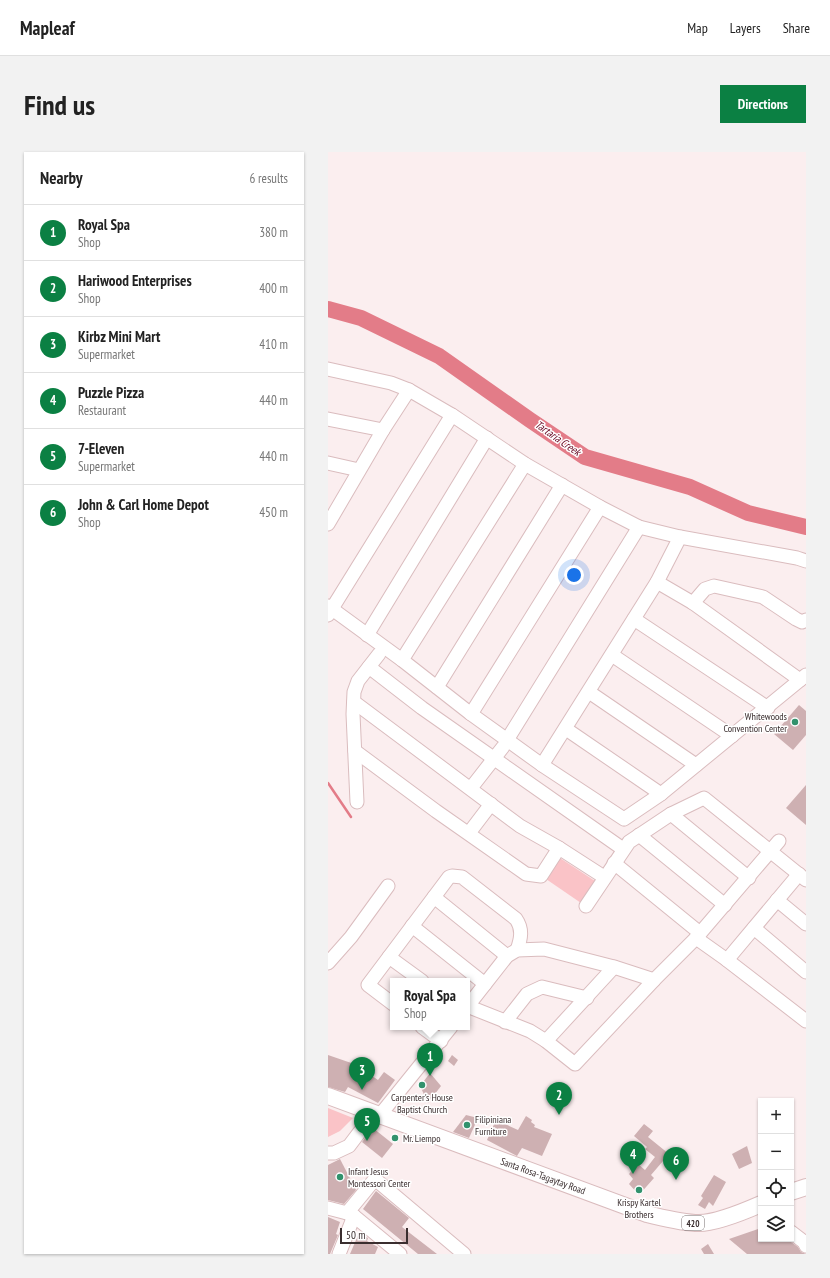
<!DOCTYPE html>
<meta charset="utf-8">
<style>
:root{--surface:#fff;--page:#f2f2f2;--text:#222;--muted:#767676;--line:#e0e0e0;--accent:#0b8043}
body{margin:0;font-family:"PT Sans Narrow",sans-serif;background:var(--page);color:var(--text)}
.controls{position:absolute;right:12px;bottom:12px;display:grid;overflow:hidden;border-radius:0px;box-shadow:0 1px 3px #0004}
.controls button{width:36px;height:36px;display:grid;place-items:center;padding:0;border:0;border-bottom:1px solid var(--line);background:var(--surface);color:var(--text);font:20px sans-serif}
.scale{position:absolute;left:12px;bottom:10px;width:68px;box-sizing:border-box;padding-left:4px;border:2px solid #3a2e2f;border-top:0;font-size:11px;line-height:14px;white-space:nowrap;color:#3a2e2f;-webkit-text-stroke:3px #fff;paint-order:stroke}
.you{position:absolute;left:246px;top:423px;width:14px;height:14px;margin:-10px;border:3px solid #fff;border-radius:50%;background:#1a73e8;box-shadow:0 0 0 6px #1a73e833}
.badge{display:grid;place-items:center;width:26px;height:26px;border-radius:50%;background:var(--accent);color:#fff;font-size:13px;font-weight:700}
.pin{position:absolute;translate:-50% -33px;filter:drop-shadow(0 1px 2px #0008)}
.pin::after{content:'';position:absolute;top:21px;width:14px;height:12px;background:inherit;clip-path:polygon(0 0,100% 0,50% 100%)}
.popup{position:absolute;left:62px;top:826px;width:80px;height:52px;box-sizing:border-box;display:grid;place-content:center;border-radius:0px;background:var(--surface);filter:drop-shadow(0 1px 3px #0005);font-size:13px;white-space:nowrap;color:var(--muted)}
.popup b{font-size:15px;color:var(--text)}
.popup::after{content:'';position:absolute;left:50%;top:100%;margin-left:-8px;border:8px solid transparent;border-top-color:var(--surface)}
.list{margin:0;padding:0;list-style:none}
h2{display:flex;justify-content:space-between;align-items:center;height:52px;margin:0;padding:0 16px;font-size:17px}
h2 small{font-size:13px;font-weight:400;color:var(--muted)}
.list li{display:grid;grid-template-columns:26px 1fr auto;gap:12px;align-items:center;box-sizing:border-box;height:56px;padding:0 16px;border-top:1px solid var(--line)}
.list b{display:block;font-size:15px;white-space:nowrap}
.list p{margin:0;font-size:13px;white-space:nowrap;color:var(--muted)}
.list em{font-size:13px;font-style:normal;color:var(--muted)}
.icon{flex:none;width:22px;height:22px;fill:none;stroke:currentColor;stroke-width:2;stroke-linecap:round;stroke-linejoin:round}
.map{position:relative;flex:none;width:478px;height:1102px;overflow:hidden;border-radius:0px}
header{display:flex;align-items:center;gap:24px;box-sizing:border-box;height:56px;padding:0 20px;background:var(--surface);border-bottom:1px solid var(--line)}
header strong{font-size:19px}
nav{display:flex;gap:22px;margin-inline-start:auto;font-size:14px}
.intro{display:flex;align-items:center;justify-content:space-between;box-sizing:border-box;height:96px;padding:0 24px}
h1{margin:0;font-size:28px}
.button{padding:10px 18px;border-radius:0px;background:var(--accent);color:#fff;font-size:14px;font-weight:700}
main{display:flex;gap:24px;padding:0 24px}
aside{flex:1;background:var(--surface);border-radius:0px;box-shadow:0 1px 3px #0004}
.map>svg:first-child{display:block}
</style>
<header>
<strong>Mapleaf</strong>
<nav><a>Map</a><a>Layers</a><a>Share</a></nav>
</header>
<div class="intro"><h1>Find us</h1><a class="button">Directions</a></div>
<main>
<aside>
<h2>Nearby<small>6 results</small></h2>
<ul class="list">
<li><span class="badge">1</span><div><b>Royal Spa</b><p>Shop</p></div><em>380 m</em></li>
<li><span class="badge">2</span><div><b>Hariwood Enterprises</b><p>Shop</p></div><em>400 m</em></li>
<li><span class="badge">3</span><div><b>Kirbz Mini Mart</b><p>Supermarket</p></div><em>410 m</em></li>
<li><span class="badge">4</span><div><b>Puzzle Pizza</b><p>Restaurant</p></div><em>440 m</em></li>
<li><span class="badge">5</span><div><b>7-Eleven</b><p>Supermarket</p></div><em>440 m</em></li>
<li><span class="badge">6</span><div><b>John &amp; Carl Home Depot</b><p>Shop</p></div><em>450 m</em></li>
</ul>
</aside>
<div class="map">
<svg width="478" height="1102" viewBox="0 0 478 1102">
<rect width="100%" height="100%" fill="#fbeeef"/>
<g fill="#fac3c7">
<polygon points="232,706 267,729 253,751 218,727"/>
<polygon points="0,956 25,966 12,979 0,985"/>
</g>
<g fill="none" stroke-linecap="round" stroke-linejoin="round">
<polyline stroke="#e37c88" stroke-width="2.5" points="0,631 23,665"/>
<polyline stroke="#e37c88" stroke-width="16" points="0,157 33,166 111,204 202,268 257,305 362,335 420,361 478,375"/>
</g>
<g fill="#ceb0b2">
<polygon points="471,553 478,559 478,583 465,598 446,582"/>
<polygon points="478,633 478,673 458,656"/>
<polygon points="0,903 32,914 31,915 50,928 56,920 67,928 50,951 20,935 17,940 0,935"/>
<polygon points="124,903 130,908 126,914 120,909"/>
<polygon points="102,921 113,934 100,951 92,934"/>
<polygon points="138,963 150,966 141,986 125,980"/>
<polygon points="198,964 204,968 203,970 207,973 206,975 224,982 214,1004 194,996 189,1004 159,988 168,968 190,978"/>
<polygon points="316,972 325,979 320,985 341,1002 323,1023 326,1026 311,1043 301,1032 305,1027 301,1022 310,1012 317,1018 327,1005 317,997 319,995 306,984"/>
<polygon points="45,976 65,992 54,1006 34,990"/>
<polygon points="419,994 424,1011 411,1017 404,1002"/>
<polygon points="12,1007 28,1038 16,1052 0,1048 0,1013"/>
<polygon points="386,1023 398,1030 385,1054 381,1050 377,1057 370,1053 375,1046 373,1044"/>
<polygon points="48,1039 81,1066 74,1075 109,1102 90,1102 35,1057"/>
<polygon points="0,1065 12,1070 8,1082 10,1083 2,1102 0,1102"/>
<polygon points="433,1076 433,1087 459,1087 470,1095 473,1100 478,1102 419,1102 401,1087"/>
<polygon points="31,1081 40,1086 39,1089 50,1095 47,1102 22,1102"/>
<polygon points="380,1092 386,1102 376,1102 373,1097"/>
</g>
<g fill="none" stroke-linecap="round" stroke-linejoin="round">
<defs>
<g id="minor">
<polyline points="0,217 63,231 81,238 124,263 197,312 272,355 311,375 352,385 469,406 478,409"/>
<polyline points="0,267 55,278"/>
<polyline points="0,311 31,318"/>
<polyline points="0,372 55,278 81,238"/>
<polyline points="329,430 365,451 472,528"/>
<polyline points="365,451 377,437 386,434 435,445 468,467 474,470 478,468"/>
<polyline points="0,454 74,508 143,562 214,613 296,667 333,642 478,523"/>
<polyline points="0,463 124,263"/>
<polyline points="306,467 440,556"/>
<polyline points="39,483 159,286"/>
<polyline points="284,503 404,584"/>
<polyline points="74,508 197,312"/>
<polyline points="41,515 94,556 295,697"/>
<polyline points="109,535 234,333"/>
<polyline points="261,540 368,613"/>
<polyline points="26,550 192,674 231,696 276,725"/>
<polyline points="143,562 272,355"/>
<polyline points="238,577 333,642"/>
<polyline points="179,588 311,375"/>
<polyline points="27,599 108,659 198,722 213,724 231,696"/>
<polyline points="214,613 329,430 352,385"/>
<polyline points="143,636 175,595"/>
<polyline points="29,650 25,562 26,540 30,529 51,502"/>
<polyline points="343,662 421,726"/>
<polyline points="141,681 163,652"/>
<polyline points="311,683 397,753"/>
<polyline points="286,711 372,781"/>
<polyline points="106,745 179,804"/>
<polyline points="449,748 478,772"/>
<polyline points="258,754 301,690 343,662 376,646 478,728"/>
<polyline points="84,774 157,832"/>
<polyline points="426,776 478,820"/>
<polyline points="368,786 399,808 478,869"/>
<polyline points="61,805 94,829"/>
<polyline points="399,808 471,722"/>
<polyline points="0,811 23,785 60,734"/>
<path d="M 65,852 L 40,833 L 121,725 L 124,724 L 134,725 L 188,767 C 195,777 193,787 189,798"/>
<polyline points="139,854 202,879 218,889 247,912 326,828 368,786 451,689"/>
<polyline points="139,855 179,804 189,798 216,797 286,815 326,828"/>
<polyline points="177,870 199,842 214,835 259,846"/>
<polyline points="94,875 113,889"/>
<polyline points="218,889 286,815"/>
<polyline points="52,963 123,875"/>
<polyline points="0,1001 6,1001 21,994 46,961"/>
<polyline points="0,1056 19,1061 26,1064 72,1102"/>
<polyline points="19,1061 47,1027 136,1102"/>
<polyline points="463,1080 476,1090 478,1094"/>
<polyline points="11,1102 26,1064"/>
</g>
<g id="major">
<path d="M 0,944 L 319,1062 C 336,1066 354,1071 371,1071 C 388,1071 417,1059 433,1052"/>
<polyline points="463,1040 478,1035"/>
</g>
</defs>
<use href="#minor" stroke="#dabcbe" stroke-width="15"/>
<use href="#major" stroke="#dabcbe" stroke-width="18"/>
<use href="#minor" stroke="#fff" stroke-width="13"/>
<use href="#major" stroke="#fff" stroke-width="16"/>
</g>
<g fill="#31926d" stroke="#fff" stroke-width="1.5">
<circle cx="467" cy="570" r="4"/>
<circle cx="94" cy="933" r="4"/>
<circle cx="139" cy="973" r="4"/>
<circle cx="67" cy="986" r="4"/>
<circle cx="12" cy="1025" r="4"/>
<circle cx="311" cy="1038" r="4"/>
</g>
<g text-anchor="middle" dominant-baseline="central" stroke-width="3" stroke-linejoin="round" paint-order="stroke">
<rect fill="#fff" stroke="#756d6d" stroke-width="1" x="354" y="1064" width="22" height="14" rx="3"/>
<g font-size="9" font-weight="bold" fill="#3a2e2f">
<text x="365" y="1071">420</text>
</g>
<g font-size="10" fill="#3a2e2f" stroke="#fff" text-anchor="start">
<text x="459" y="564" text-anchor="end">Whitewoods<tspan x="459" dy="12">Convention Center</tspan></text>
<text x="94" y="945" text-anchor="middle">Carpenter's House<tspan x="94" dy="12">Baptist Church</tspan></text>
<text x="147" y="967">Filipiniana<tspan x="147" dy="12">Furniture</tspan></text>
<text x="75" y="986">Mr. Liempo</text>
<text x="20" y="1019">Infant Jesus<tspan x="20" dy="12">Montessori Center</tspan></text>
<text x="311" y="1050" text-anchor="middle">Krispy Kartel<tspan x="311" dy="12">Brothers</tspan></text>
</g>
<g font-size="10" fill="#3a2e2f" stroke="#fff">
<text transform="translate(215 1024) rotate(20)">Santa Rosa-Tagaytay Road</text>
</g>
<g font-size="11" font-style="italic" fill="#680722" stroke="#fff">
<text transform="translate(230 286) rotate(35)">Tartaria Creek</text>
</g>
</g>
</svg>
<div class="controls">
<button>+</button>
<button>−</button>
<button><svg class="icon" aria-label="locate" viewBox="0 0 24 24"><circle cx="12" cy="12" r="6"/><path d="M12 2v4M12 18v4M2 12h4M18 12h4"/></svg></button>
<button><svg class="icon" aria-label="layers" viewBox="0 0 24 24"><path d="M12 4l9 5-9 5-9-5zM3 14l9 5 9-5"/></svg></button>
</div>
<div class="scale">50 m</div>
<div class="you"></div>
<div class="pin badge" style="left:102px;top:924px">1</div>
<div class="popup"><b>Royal Spa</b>Shop</div>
<div class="pin badge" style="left:231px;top:963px">2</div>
<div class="pin badge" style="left:34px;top:938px">3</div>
<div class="pin badge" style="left:305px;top:1022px">4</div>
<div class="pin badge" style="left:39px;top:989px">5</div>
<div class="pin badge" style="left:348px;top:1028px">6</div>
</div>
</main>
